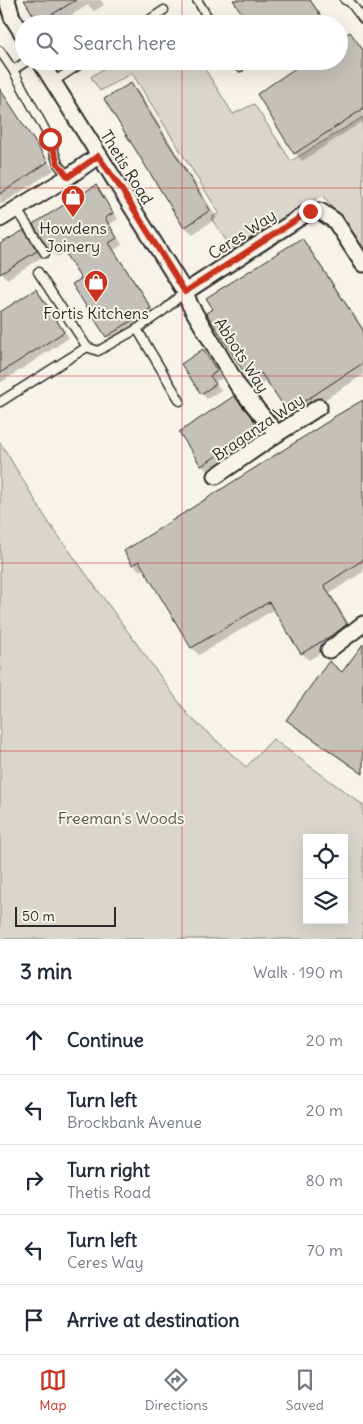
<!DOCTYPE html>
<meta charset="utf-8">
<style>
:root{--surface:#fff;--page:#f6f6f7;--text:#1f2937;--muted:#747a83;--line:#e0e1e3;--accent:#c8321e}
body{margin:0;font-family:Delius,sans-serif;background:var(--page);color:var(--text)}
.controls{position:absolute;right:15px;bottom:15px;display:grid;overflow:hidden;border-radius:0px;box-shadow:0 5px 20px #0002}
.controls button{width:45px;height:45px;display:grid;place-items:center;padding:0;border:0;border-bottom:1px solid var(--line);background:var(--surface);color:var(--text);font:25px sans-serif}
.scale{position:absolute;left:15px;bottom:12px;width:101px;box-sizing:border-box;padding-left:5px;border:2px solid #2b2b2b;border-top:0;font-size:14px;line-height:18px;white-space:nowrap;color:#2b2b2b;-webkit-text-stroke:4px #f7f3e8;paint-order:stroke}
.stop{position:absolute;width:15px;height:15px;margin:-11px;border:4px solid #c8321e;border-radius:50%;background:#fff}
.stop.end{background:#c8321e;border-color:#fff;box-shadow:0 1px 5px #0008}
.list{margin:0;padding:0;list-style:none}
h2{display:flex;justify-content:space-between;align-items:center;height:65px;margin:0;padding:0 20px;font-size:21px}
h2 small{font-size:16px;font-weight:400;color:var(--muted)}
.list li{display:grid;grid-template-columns:32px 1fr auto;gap:15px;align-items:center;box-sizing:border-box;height:70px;padding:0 20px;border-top:1px solid var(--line)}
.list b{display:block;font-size:19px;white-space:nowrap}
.list p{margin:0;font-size:16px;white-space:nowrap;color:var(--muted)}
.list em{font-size:16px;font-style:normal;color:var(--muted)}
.icon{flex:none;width:28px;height:28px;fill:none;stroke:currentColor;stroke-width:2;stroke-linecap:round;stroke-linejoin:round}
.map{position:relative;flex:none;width:363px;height:939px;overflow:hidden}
.search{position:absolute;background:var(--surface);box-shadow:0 5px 20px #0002;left:15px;right:15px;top:15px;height:55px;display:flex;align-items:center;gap:12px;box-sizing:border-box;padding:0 18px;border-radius:28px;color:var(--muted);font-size:19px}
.sheet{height:415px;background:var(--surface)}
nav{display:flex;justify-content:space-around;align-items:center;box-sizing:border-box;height:70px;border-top:1px solid var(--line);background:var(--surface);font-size:14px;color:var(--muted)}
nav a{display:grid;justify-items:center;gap:2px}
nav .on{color:var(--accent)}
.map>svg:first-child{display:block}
</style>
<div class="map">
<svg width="363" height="939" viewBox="0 0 363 939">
<rect width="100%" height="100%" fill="#f7f3e8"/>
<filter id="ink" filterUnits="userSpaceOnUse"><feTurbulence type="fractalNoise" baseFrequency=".02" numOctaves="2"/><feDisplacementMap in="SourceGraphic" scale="10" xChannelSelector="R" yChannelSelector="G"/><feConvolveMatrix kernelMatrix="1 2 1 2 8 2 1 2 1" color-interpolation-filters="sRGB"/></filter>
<g filter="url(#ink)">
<g fill="#dad6cc" stroke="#82807c" fill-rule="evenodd">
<polygon points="114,61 200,61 233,114 254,104 291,161 363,117 363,251 323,195 232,249 211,218 219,213 132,73 100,91 91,77"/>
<path d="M 0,442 L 47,520 L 189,716 L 246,767 L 273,739 L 363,805 L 363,939 L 0,939 ZM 307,838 L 344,838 L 344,920 L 307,920 Z"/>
</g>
<g fill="#0003">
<polygon points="26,0 101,0 104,5 94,11 88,5 56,24 41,24"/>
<polygon points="234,0 311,0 327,24 251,24"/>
<polygon points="350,33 363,49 363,121 302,161 295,153 339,61"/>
<polygon points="131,85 139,92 217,218 193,234 185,227"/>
<polygon points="0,89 54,170 2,204 0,202"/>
<polygon points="96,187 101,193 118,219 110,224 122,245 114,250 156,314 113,342 107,336 83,279 66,251 57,257 51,251"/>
<polygon points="23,232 29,238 42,257 7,279 0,271 0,246"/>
<polygon points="302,239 309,247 363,328 363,375 296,418 288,411 268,380 257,387 250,379 215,309"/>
<polygon points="36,290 42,296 69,338 0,383 0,313"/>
<polygon points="202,351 208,357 222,378 215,382 221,390 207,399 202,393"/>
<polygon points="240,404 265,435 208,471 202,466 181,433"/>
<polygon points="363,405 363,572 330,593 354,632 344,639 309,660 302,653 275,609 199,655 192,648 145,568 140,571 133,564"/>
<polygon points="363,646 363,775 295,727 288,720 342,674"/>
</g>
<g fill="#c4c1b9" stroke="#2b2b2b">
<polygon points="24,0 76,0 38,23"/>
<polygon points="233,0 310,0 323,19 316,24 249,24"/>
<polygon points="350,32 363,50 363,109 294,154 257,94 306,61 339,61 339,39"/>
<polygon points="131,83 210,210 184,228 104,99"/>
<polygon points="0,89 48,162 0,194"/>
<polygon points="96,185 113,213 105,218 117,238 109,243 151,308 106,337 72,284 81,279 60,245 50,252 33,224"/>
<polygon points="24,230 37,251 0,274 0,244"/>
<polygon points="302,238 363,330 363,363 288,412 261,373 249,380 206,313 213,309 206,298"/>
<polygon points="36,289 64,332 0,373 0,312"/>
<polygon points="203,349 217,371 210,376 216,384 201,394 181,364"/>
<polygon points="234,396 260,428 201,466 179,432"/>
<polygon points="363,400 363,560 324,585 347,624 337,632 301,654 269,602 191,648 139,561 132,565 124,551 332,419 332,418"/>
<polygon points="363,644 363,774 286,720 329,661 342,672"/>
</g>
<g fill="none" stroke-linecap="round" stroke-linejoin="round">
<defs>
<g id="service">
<polyline points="197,0 212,24"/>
<polyline points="345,0 350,2 363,19"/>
<polyline points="143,24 164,10"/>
<polyline points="0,51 13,70 27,61"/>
<polyline points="236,61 240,67"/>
<polyline points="13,70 50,139 58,164 68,177"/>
<polyline points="53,82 85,61"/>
<polyline points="16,208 45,253"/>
<polyline points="38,272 87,347 98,351 137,329 163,311 185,292"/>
<polyline points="137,329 180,401"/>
<polyline points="0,402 87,347"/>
</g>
<g id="minor">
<polyline points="7,0 12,17 24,36"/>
<polyline points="40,61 185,292 190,305 238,386 277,434"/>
<polyline points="0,219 68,177 98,156"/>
<polyline points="185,292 310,211 320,211 335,221 363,264"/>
<polyline points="216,476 277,434 319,407"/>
<polyline points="329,650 363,624"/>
</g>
</defs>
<use href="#service" stroke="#2b2b2b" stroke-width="11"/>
<use href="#minor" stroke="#2b2b2b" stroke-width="19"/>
<use href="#service" stroke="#f7f3e8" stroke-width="8"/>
<use href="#minor" stroke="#f7f3e8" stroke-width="15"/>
</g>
</g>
<g fill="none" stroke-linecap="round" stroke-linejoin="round" filter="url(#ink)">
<polyline stroke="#c8321e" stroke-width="6" points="50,139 58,164 68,177 98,156 120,187 185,292 310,211"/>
</g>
<path fill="none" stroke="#d62828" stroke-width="1" stroke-opacity="0.55" d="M 182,0 L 182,24M 182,61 L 182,939M 0,188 L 363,188M 0,376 L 363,376M 0,563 L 363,563M 0,751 L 363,751"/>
<defs>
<symbol id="shop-pin" viewBox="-11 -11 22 30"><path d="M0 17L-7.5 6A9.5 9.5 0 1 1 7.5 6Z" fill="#c8321e" stroke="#f7f3e8"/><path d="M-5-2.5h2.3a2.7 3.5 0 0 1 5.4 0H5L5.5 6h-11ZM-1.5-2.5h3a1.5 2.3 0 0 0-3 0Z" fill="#fff"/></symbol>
</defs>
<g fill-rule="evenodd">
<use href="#shop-pin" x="59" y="183" width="28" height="38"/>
<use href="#shop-pin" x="82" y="268" width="28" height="38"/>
</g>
<g text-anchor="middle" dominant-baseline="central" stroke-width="4" stroke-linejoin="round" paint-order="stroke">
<g font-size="16" fill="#2b2b2b" stroke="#f7f3e8">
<text transform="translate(127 167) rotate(58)">Thetis Road</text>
<text transform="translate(242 234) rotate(-33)">Ceres Way</text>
<text transform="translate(242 355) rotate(57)">Abbots Way</text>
<text transform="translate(258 427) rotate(-34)">Braganza Way</text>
</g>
<g font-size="16" fill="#2b2b2b" stroke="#f7f3e8">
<text x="73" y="228">Howdens<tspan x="73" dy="18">Joinery</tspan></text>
<text x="96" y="313">Fortis Kitchens</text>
</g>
<g font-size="16" fill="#575653" stroke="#f7f3e8">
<text x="121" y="818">Freeman's Woods</text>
</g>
</g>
</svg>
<div class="controls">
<button><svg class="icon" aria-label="locate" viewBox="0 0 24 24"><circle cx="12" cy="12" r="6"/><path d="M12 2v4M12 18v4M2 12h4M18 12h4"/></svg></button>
<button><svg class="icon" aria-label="layers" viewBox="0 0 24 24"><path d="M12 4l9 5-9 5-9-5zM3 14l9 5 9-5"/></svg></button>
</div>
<div class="scale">50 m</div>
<div class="stop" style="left:50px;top:139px"></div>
<div class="stop end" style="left:310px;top:211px"></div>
<div class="search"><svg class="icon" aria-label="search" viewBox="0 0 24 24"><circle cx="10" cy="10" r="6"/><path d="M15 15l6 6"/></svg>Search here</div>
</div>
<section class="sheet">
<h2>3 min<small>Walk · 190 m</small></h2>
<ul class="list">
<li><svg class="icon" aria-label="ahead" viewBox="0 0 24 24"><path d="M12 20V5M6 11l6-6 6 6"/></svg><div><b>Continue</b></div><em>20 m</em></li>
<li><svg class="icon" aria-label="left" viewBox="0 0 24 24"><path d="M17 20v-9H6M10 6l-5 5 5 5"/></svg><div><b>Turn left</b><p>Brockbank Avenue</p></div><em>20 m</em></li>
<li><svg class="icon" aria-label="right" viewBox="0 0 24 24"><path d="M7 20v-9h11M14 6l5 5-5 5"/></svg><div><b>Turn right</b><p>Thetis Road</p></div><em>80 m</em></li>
<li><svg class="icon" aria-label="left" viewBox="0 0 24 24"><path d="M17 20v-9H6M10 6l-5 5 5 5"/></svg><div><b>Turn left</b><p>Ceres Way</p></div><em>70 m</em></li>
<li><svg class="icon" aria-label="arrive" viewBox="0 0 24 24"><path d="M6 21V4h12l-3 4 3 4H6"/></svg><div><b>Arrive at destination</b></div></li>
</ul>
</section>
<nav>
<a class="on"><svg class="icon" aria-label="map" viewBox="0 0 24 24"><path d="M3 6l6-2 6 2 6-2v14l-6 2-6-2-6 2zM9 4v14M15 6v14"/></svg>Map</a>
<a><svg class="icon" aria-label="directions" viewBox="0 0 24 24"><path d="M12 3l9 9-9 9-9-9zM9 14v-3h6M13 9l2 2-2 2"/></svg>Directions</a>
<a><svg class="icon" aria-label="saved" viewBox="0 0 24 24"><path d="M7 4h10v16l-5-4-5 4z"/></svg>Saved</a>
</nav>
